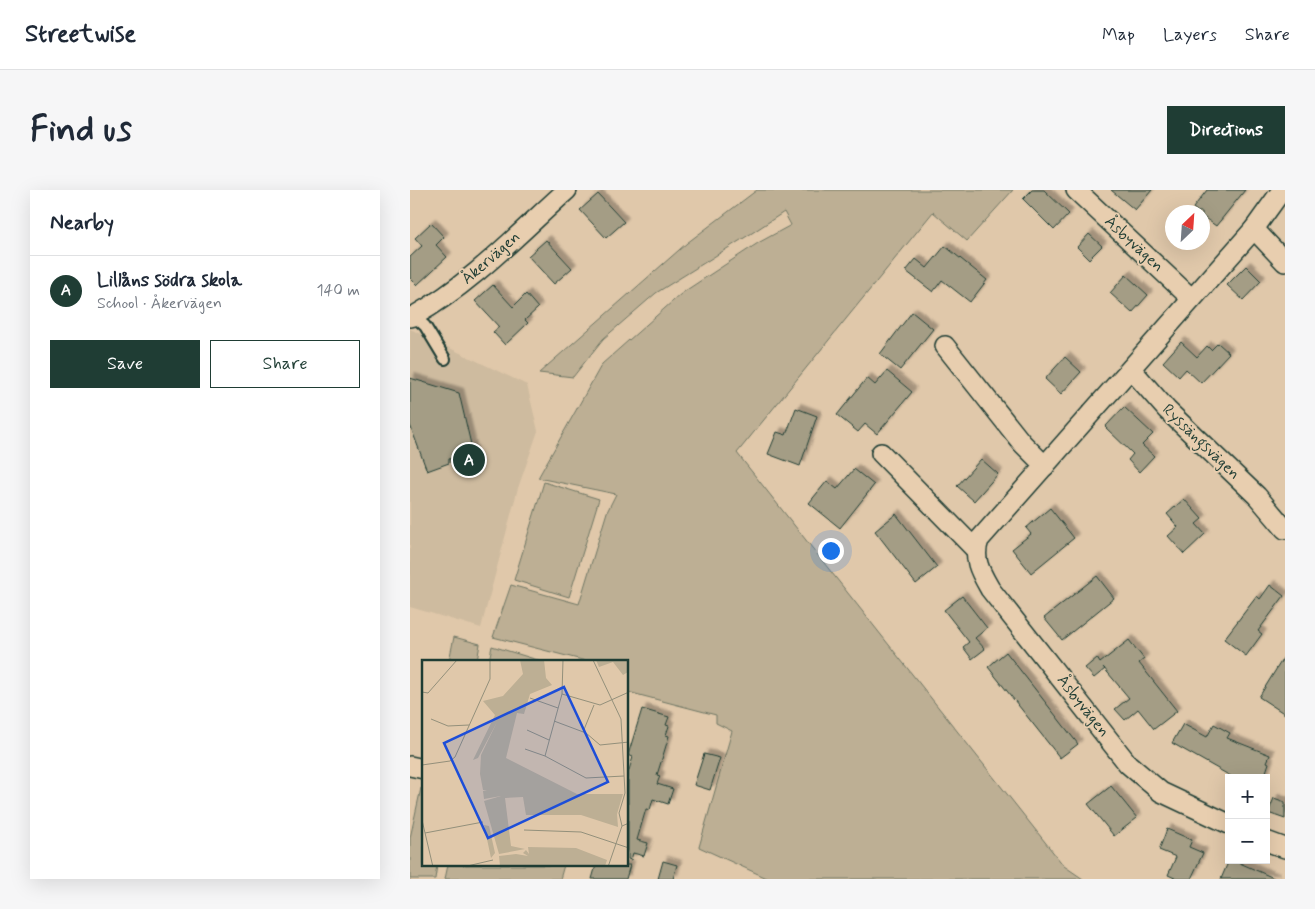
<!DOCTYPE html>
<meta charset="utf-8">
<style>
:root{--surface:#fff;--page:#f6f6f7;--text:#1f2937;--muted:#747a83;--line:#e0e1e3;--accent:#1f3d34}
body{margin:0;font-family:Mynerve,sans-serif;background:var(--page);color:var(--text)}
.controls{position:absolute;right:15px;bottom:15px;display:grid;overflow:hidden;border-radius:0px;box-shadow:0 5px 20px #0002}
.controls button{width:45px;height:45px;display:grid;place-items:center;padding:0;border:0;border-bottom:1px solid var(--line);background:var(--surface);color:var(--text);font:25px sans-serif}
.compass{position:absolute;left:755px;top:15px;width:45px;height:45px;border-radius:50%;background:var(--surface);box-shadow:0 5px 20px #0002;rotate:25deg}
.you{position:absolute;left:420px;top:360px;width:18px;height:18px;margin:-12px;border:4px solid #fff;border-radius:50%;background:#1a73e8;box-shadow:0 0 0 8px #1a73e833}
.badge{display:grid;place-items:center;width:32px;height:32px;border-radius:50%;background:var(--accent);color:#fff;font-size:16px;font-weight:700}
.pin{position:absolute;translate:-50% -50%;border:2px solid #fff;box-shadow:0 1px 5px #0006}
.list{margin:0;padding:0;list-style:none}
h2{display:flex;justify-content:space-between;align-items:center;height:65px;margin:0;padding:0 20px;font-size:21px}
h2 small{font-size:16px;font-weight:400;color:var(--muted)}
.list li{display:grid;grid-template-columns:32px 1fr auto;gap:15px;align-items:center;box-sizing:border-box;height:70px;padding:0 20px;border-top:1px solid var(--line)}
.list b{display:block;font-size:19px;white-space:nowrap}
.list p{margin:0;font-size:16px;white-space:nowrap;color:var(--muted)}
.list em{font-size:16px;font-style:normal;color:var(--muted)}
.actions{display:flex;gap:10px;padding:15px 20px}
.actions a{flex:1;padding:11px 0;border:1px solid var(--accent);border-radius:0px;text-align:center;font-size:18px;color:var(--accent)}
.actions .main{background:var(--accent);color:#fff}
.map{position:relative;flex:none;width:875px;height:689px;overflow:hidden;border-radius:0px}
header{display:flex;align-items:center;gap:30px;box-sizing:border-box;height:70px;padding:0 25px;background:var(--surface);border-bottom:1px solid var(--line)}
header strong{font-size:24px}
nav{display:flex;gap:28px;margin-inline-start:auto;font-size:18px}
.intro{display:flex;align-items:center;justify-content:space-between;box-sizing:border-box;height:120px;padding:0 30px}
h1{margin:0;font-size:35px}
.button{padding:12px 22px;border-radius:0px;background:var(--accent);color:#fff;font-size:18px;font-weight:700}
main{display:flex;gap:30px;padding:0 30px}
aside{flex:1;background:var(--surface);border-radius:0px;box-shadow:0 5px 20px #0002}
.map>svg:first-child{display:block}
</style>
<header>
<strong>Streetwise</strong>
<nav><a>Map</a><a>Layers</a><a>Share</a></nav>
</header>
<div class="intro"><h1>Find us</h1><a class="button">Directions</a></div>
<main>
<aside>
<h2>Nearby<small></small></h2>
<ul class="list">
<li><span class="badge">A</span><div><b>Lillåns södra skola</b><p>School · Åkervägen</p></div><em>140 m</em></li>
</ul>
<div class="actions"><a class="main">Save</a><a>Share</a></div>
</aside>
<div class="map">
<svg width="875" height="689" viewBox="0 0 875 689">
<defs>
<filter id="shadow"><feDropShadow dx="4.5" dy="-4.5" stdDeviation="1" flood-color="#0004"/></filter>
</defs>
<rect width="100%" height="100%" fill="#e0c8aa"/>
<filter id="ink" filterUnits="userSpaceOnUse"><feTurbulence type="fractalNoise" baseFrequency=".02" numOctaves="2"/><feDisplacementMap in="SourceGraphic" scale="10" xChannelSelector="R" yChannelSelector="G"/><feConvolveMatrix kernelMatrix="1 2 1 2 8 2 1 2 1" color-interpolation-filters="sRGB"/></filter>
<g filter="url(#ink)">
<polygon fill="#cebb9f" points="0,139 117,195 128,241 108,298 71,438 0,417"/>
<g fill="#bdaf94" stroke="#6e7664">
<polygon points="347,0 603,0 557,51 523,22 327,263 654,676 673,689 359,689 289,657 322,541 306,533 306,525 218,502 218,472 176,471 83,447 101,395 169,414 197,322 206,304 128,288 192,174 272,103 348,53 381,35 374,22 342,43 246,103 193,149 163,187 129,183 277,53"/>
<polygon points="134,292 189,309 159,407 104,390"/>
<polygon points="44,447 70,454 67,471 39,471"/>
<polygon points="82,456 131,471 79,471"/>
<polygon points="11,598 14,601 14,675 27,675 25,689 0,689 0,648"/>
<polygon points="38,675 154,675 150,689 35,689"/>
</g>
<g fill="#a49d85" stroke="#1f3d34" filter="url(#shadow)">
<polygon points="622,0 634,0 659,24 644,40 613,9"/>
<polygon points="701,0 742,0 725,20"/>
<polygon points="797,0 835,0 806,36 792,26 792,22 788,22 783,18"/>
<polygon points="188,4 214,32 196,48 170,20"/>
<polygon points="21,33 34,47 26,55 37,67 7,95 0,88 0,67 12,56 5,48"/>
<polygon points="679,44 692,56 679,69 667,57"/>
<polygon points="136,50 162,78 144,94 118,66"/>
<polygon points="535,56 577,90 560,112 532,90 523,102 496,81 506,69 517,78"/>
<polygon points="836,76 851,91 833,110 817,95"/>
<polygon points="716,85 738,105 722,123 700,103"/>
<polygon points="83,95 103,117 116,104 128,118 115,130 118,133 95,155 83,142 89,137 65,111"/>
<polygon points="502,122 523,139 490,180 470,164"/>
<polygon points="771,152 787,167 797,156 801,160 808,153 819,163 791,193 776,179 769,187 753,172"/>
<polygon points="655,167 671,182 651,204 635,189"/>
<polygon points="477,181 502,202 467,244 455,234 448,242 427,225 457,188 465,195"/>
<polygon points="0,188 49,203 63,263 39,269 39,273 17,281 0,235"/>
<polygon points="714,217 743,244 732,255 744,266 729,282 718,270 723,264 695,237"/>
<polygon points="386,218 407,226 390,276 358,264 367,242 376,245"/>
<polygon points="571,269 588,284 564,311 547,296"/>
<polygon points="444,279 464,295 430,338 399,313 417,291 427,299"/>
<polygon points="774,309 792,329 786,334 795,344 774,364 758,346 768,337 757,324"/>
<polygon points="640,318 664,348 621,383 602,359 621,344 616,338"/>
<polygon points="486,324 527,377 506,394 465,341"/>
<polygon points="687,386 704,408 652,450 634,428"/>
<polygon points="860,395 874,406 848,441 852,444 836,466 814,449 847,406 850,409"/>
<polygon points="552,406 577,438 565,448 575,459 562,469 553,457 559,452 534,420"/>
<polygon points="719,450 734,469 729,473 767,521 744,539 728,519 715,530 705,519 719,508 693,477 695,479 684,488 675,478 687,468 690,473"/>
<polygon points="596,462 668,554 650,568 578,477"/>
<polygon points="875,465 875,524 849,507"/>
<polygon points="232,519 259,527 256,535 259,536 256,545 259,546 247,585 250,586 247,594 263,599 258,614 243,609 240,620 236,619 227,650 238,653 234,666 223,663 221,670 218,669 218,583 223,567 218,565"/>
<polygon points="773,534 797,547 804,534 820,543 817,548 860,565 857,572 859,573 854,588 824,588 762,553"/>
<polygon points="294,564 310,568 300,600 284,595"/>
<polygon points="701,596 727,628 704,646 678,614"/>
<polygon points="864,608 875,612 875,629 858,623"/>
<polygon points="757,639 782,650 779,657 793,663 781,689 767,689 758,685 766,667 749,660"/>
<polygon points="819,670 823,670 866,689 811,689"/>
<polygon points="253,671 267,675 263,689 248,689"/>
<polygon points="186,675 220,675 216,689 182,689"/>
</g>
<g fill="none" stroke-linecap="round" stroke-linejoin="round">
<defs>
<polyline id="lane" points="4,126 15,136 35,169"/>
<g id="street">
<polyline points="666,0 782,109"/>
<polyline points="844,39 875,72"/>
<path d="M 0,127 L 4,126 C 61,94 108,44 157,0"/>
<polyline points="535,156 612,253 635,276"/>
<polyline points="721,179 757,220 847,306 875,339"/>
<polyline points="471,263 566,360"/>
<polyline points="0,576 14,579"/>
<path d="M 819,634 L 751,602 L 718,574 L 580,399 C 571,383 562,369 569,350 L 844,39 L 872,0"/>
<polyline points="856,651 875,658"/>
</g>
</defs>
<use href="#lane" stroke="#1f3d34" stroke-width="14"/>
<use href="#street" stroke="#1f3d34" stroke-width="22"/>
<use href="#lane" stroke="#e8ceaf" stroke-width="10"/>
<use href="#street" stroke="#e8ceaf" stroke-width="19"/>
</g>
</g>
<g text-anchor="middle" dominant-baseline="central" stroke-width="4" stroke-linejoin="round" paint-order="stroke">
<g font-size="16" fill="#1f3d34" stroke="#e8ceaf">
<text transform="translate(724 54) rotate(43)">Åsbyvägen</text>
<text transform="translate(81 68) rotate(-41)">Åkervägen</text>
<text transform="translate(791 252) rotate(44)">Ryssängsvägen</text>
<text transform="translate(673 516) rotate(52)">Åsbyvägen</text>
</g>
</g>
<g transform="translate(12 470)">
<rect width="206" height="206" fill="#e0c8aa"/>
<path d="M 98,0 L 122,0 L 124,18 L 130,25 L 108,34 L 102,54 L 95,53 L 84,98 L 155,134 L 201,134 L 195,154 L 196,167 L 159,155 L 104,155 L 101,137 L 83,138 L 89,186 L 103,189 L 77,194 L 62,141 L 79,136 L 62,139 L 61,131 L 65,130 L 61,130 L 58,114 L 59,95 L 75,62 L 56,98 L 51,100 L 73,55 L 61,41 L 81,36 L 101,14 ZM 174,0 L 206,0 L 206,12 L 201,15 L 191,2 L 177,7 ZM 62,165 L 67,166 L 73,193 L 69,198 ZM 106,187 L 154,188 L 185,200 L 183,206 L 78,206 L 77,196 L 94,194 L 106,196 L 101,193 L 104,190 L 107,194 Z" fill="#bdaf94"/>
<path fill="none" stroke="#93907b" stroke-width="1" d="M 141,0 L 140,34 L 123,96 L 164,118 L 202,116M 171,0 L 199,59 L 203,133 L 197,153 L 200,166M 0,32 L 6,33 L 35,0M 140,34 L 178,45 L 207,32M 108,38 L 136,48M 9,59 L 26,66 L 47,65M 132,61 L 164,73 L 178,85 L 207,82M 105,70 L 127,80M 161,72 L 172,45M 103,89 L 123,96M 0,105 L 28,101 L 33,97 L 68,19 L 68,0M 0,160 L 11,207M 102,170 L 159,172 L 207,188M 3,173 L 61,162M 41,207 L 71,200M 186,207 L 200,166 L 207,163"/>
<path fill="#1d4ed8" fill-opacity="0.15" stroke="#1d4ed8" stroke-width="2.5" d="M 142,27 L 186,122 L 66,178 L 22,83 Z"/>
<rect width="206" height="206" fill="none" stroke="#1f3d34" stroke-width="2.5"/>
</g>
</svg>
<div class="controls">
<button>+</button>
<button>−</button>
</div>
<svg class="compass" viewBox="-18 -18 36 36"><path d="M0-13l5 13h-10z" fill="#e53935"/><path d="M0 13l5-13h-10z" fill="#747a83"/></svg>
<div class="you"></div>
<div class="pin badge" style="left:59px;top:270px">A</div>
</div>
</main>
